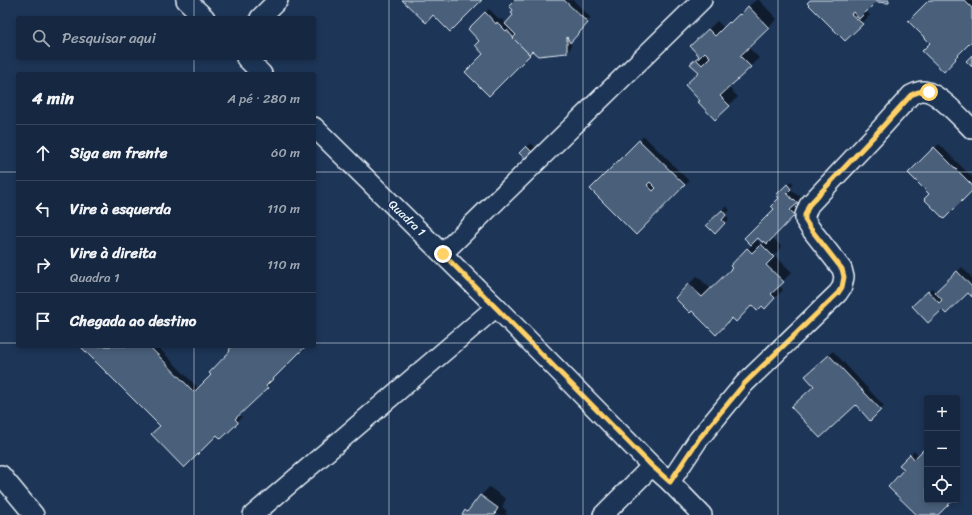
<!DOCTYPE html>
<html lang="pt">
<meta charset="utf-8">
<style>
:root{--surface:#162841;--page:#23344c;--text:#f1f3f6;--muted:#9ea6b1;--line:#35445a}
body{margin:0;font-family:Sriracha,sans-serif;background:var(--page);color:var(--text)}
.controls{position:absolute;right:12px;bottom:12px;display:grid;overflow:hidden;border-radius:4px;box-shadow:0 2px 6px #0003}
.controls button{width:36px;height:36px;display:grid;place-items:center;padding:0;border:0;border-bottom:1px solid var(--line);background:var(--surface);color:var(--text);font:20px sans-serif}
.stop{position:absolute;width:12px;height:12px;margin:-9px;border:3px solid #ffd166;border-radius:50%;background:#fff}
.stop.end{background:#ffd166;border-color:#fff;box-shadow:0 1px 4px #0008}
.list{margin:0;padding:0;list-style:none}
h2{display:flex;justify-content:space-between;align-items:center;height:52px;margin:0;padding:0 16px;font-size:17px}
h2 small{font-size:13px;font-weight:400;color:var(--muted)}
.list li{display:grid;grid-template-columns:26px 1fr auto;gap:12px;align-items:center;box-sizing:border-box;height:56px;padding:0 16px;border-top:1px solid var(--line)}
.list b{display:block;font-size:15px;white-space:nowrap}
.list p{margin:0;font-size:13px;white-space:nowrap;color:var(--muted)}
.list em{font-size:13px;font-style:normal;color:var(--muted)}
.icon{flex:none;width:22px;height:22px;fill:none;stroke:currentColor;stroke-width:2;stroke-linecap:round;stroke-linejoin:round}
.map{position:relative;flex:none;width:972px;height:515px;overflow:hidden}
.search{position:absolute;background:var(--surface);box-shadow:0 2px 6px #0003;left:16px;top:16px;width:300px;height:44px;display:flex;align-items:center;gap:10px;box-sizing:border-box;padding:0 14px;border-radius:4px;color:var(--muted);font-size:15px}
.panel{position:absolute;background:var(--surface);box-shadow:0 2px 6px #0003;left:16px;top:72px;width:300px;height:276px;border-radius:4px}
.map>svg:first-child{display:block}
</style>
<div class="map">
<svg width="972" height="515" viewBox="0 0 972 515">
<rect width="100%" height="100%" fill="#1d3557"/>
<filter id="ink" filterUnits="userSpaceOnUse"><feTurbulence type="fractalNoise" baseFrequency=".025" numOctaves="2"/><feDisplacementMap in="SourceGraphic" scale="8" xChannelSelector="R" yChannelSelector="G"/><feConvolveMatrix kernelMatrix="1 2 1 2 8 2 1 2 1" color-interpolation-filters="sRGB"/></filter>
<g filter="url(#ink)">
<g fill="#0007" fill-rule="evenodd">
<polygon points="516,0 573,0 591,18 571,40 571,48 567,52 539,55 533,50 489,94 484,54 481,41 469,29 489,9 500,20 502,19 506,24 515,15"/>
<polygon points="756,0 759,0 777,19 748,47 759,58 728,87 738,97 729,105 701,101 700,72 692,64 700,55 691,46 717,21 724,28 739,14 739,15"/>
<polygon points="811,0 890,0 888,2 876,1 866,11 870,15 845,40"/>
<polygon points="930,0 972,0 972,40 958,53 960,54 944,71 931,43"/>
<polygon points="644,136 689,181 636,233 592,189"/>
<polygon points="531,143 538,150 528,160 521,153"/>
<polygon points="939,144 972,177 972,189 930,194 909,173"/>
<path d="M 791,181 L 794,184 L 790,188 L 798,196 L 799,195 L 802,198 L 794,206 L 799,210 L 772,237 L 782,247 L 774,255 L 792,272 L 779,285 L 783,290 L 765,308 L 762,305 L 752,304 L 692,310 L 676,298 L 697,276 L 711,289 L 733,268 L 731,266 L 752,245 L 745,238 L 776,209 L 780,198 L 777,195 ZM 758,237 L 764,242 L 762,245 L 756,239 Z"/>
<polygon points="726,206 730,210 725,215 729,219 715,233 708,226"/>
<polygon points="962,267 972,278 972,296 968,291 942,309 913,306 932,288 936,292"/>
<polygon points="81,346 157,346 199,389 232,351 233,346 305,346 269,381 271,383 239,415 242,417 221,438 217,434 161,426"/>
<polygon points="833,351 884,406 870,419 856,404 807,376"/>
<polygon points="927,447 927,500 952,500 937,515 919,515 906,469 901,465 914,451 919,455"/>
<polygon points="489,487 506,499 503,504 504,505 502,507 507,511 505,513 508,515 463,515"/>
</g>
<g fill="#495e7a" stroke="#e8f1f8" fill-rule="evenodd">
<polygon points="402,0 482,0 450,32 433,15 426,23"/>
<polygon points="515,0 564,0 588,23 570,43 567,37 567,53 538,56 532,51 529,54 513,38 516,35 505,24 513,15 511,13 513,10 509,6"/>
<polygon points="810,0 889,0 889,3 876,2 859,19 853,12 851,14 863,24 845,41 807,3"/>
<polygon points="929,0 964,0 972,8 972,41 955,58 956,59 944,72 922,51 930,43 908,21"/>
<path d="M 748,6 L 769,28 L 740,56 L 751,67 L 720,96 L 730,106 L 715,120 L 698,102 L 700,101 L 685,85 L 699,72 L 690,64 L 699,56 L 690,46 L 708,29 L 715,36 L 729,22 L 730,23 L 739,14 L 740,15 L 742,13 ZM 705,52 L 710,57 L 702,65 L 697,60 Z"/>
<polygon points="485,12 496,24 497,22 506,31 507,30 513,37 513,38 530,55 489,96 465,72 483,54 475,45 479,41 468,29"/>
<polygon points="972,55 972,67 966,61"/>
<path d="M 639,140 L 685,185 L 636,235 L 590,189 ZM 650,182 L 656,188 L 653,191 L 647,185 Z"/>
<polygon points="526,146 534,154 528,161 519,153"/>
<polygon points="934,147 972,185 972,191 944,219 924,199 929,194 908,173"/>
<polygon points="787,184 791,189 787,193 793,200 794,199 798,203 790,210 795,215 767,244 764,241 763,243 758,238 751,245 744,238 752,230 752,231 774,209 771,206 779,198 776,195"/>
<polygon points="722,210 726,215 722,220 725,223 715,234 706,225"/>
<polygon points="761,244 774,257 766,265 784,282 771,294 775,298 765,309 762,306 757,311 752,305 736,322 732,318 716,335 692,311 690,313 675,298 688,284 702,297 732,268 730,266 747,248 752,253"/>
<polygon points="957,271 972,287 972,297 968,293 946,314 942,310 928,323 912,306 928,291 939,303 942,300 935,292"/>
<polygon points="80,346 149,346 194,392 211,375 209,373 230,351 229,350 232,346 306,346 266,386 268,388 235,419 238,422 238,423 221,439 217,435 184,468 151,434 160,426"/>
<polygon points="829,355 881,410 870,421 856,405 820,438 791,407 814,386 805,376"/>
<polygon points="927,446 927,500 953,500 938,515 917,515 888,487 904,469 899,465 910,454 914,459"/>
<polygon points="480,495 498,508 495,513 496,514 495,515 462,515 465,510 467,512"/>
</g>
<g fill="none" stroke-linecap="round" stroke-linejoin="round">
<defs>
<g id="minor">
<polyline points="186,0 205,18"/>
<polyline points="260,18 278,0"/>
<polyline points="246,58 262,74"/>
<polyline points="314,127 496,307 652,466 670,482 702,515"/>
<polyline points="443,253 702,0"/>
<polyline points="1,475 34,515"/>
<path d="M 670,482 L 698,440 L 744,384 L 838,293 L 842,287 L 844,277 L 842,269 L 810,228 L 805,220 L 805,215 L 809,205 L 875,135 L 911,95 C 915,93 919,91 923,91 C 937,91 962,119 972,129"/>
<polyline points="253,515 496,307"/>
<polyline points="603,515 652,466"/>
</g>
</defs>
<use href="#minor" stroke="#e8f1f8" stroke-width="22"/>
<use href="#minor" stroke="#1d3557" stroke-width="19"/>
</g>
</g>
<g fill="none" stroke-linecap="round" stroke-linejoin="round" filter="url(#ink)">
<path stroke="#ffd166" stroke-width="5" d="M 443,254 L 652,466 L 670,482 L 698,440 L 744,384 L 838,293 L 842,287 L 844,277 L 842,269 L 810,228 L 805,220 L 805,215 L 809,205 L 875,135 L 911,95 C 918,92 922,90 929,92"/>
</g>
<path fill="none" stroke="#e8f1f8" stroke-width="1" stroke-opacity="0.55" d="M 194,0 L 194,18M 389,0 L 389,515M 583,0 L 583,515M 778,0 L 778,515M 194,58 L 194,74M 0,172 L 18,172M 314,172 L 972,172M 0,343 L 18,343M 314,343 L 972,343M 194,346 L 194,515"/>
<g text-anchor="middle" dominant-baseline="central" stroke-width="3" stroke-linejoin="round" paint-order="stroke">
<g font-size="12" fill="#e8f1f8" stroke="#1d3557">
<text transform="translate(407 218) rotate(44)">Quadra 1</text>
</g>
</g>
</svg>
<div class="controls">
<button>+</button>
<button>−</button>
<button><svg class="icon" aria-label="locate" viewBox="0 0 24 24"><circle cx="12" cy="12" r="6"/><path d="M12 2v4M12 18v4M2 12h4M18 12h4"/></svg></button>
</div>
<div class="stop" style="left:929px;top:92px"></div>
<div class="stop end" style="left:443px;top:254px"></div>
<div class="search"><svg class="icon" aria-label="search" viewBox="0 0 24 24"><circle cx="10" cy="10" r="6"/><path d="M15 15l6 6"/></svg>Pesquisar aqui</div>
<section class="panel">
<h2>4 min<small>A pé · 280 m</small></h2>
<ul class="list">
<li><svg class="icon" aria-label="ahead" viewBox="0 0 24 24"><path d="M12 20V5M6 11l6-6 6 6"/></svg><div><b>Siga em frente</b></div><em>60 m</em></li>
<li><svg class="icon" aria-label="left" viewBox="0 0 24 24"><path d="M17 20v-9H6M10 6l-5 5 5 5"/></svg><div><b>Vire à esquerda</b></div><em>110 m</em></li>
<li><svg class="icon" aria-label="right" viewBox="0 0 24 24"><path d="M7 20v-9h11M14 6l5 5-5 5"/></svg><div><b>Vire à direita</b><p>Quadra 1</p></div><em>110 m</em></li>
<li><svg class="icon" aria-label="arrive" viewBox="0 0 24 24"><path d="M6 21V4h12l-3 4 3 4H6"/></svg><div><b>Chegada ao destino</b></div></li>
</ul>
</section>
</div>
